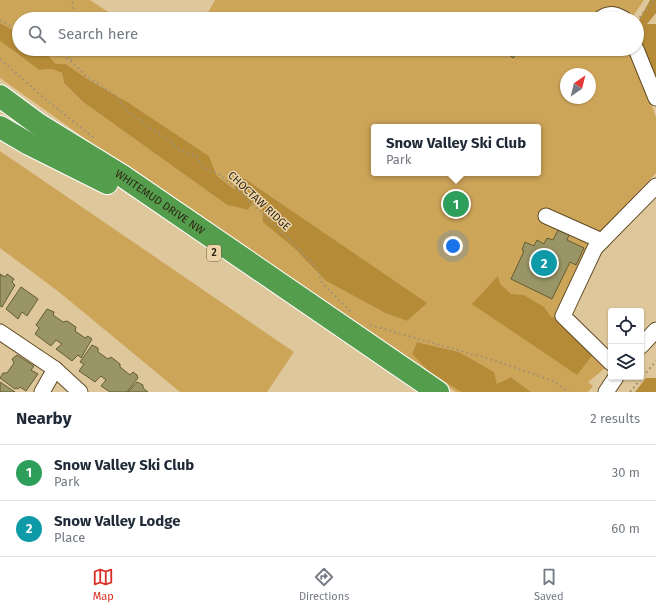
<!DOCTYPE html>
<style>
:root{--surface:#fff;--page:#f2f2f3;--text:#1f2937;--muted:#747a83;--line:#e0e1e3;--accent:#d93025}
body{margin:0;font-family:"Fira Sans",sans-serif;background:var(--page);color:var(--text)}
.controls{position:absolute;right:12px;bottom:12px;display:grid;overflow:hidden;border-radius:4px;box-shadow:0 1px 3px #0004}
.controls button{width:36px;height:36px;display:grid;place-items:center;padding:0;border:0;border-bottom:1px solid var(--line);background:var(--surface);color:var(--text);font:20px sans-serif}
.compass{position:absolute;left:560px;top:68px;width:36px;height:36px;border-radius:50%;background:var(--surface);box-shadow:0 1px 3px #0004;rotate:35deg}
.you{position:absolute;left:453px;top:246px;width:14px;height:14px;margin:-10px;border:3px solid #fff;border-radius:50%;background:#1a73e8;box-shadow:0 0 0 6px #1a73e833}
.badge{display:grid;place-items:center;width:26px;height:26px;border-radius:50%;background:var(--accent);color:#fff;font-size:13px;font-weight:700}
.pin{position:absolute;translate:-50% -50%;border:2px solid #fff;box-shadow:0 1px 4px #0006}
.popup{position:absolute;left:371px;top:124px;width:170px;height:52px;box-sizing:border-box;display:grid;place-content:center;border-radius:4px;background:var(--surface);filter:drop-shadow(0 1px 3px #0005);font-size:13px;white-space:nowrap;color:var(--muted)}
.popup b{font-size:15px;color:var(--text)}
.popup::after{content:'';position:absolute;left:50%;top:100%;margin-left:-8px;border:8px solid transparent;border-top-color:var(--surface)}
.list{margin:0;padding:0;list-style:none}
h2{display:flex;justify-content:space-between;align-items:center;height:52px;margin:0;padding:0 16px;font-size:17px}
h2 small{font-size:13px;font-weight:400;color:var(--muted)}
.list li{display:grid;grid-template-columns:26px 1fr auto;gap:12px;align-items:center;box-sizing:border-box;height:56px;padding:0 16px;border-top:1px solid var(--line)}
.list b{display:block;font-size:15px;white-space:nowrap}
.list p{margin:0;font-size:13px;white-space:nowrap;color:var(--muted)}
.list em{font-size:13px;font-style:normal;color:var(--muted)}
.icon{flex:none;width:22px;height:22px;fill:none;stroke:currentColor;stroke-width:2;stroke-linecap:round;stroke-linejoin:round}
.map{position:relative;flex:none;width:656px;height:392px;overflow:hidden}
.search{position:absolute;background:var(--surface);box-shadow:0 1px 3px #0004;left:12px;right:12px;top:12px;height:44px;display:flex;align-items:center;gap:10px;box-sizing:border-box;padding:0 14px;border-radius:22px;color:var(--muted);font-size:15px}
.sheet{height:164px;background:var(--surface)}
nav{display:flex;justify-content:space-around;align-items:center;box-sizing:border-box;height:56px;border-top:1px solid var(--line);background:var(--surface);font-size:11px;color:var(--muted)}
nav a{display:grid;justify-items:center;gap:2px}
nav .on{color:var(--accent)}
.map>svg:first-child{display:block}
</style>
<div class="map">
<svg width="656" height="392" viewBox="0 0 656 392">
<rect width="100%" height="100%" fill="#dfc79c"/>
<g fill="#cda559" fill-rule="evenodd">
<polygon points="0,0 90,0 119,19 19,19 19,33 0,23"/>
<polygon points="215,0 644,0 631,19 188,19 209,11"/>
<path d="M 0,41 L 39,70 L 52,69 L 62,73 L 64,83 L 83,102 L 227,205 L 248,210 L 254,201 L 262,209 L 264,222 L 294,248 L 326,281 L 385,313 L 407,321 L 426,303 L 235,172 L 235,191 L 217,176 L 209,156 L 129,103 L 89,80 L 66,64 L 56,64 L 43,49 L 631,49 L 656,117 L 656,173 L 597,235 L 561,316 L 609,365 L 588,382 L 593,386 L 588,392 L 531,392 L 511,377 L 497,385 L 493,372 L 459,352 L 417,342 L 412,354 L 428,371 L 461,392 L 456,392 L 312,294 L 298,290 L 0,78 ZM 566,74 L 590,74 L 590,98 L 566,98 ZM 374,127 L 538,127 L 538,173 L 374,173 Z"/>
<polygon points="0,151 294,352 267,392 180,392 59,292 0,248"/>
</g>
<g fill="#b58b37">
<polygon points="650,0 656,0 656,13 647,24 656,24 656,82 637,33 637,24"/>
<polygon points="0,23 19,33 19,49 43,49 56,64 66,64 89,80 129,103 209,156 217,176 235,190 235,172 427,303 407,321 385,313 326,281 294,248 263,222 262,209 254,201 248,210 227,205 83,102 64,83 62,73 52,69 39,70 0,41"/>
<polygon points="498,276 500,284 511,294 524,295 544,307 551,317 559,318 594,353 577,375 472,304"/>
<polygon points="417,342 459,352 494,372 497,384 511,377 531,392 461,392 428,371 412,354"/>
<polygon points="646,378 656,378 656,392 635,392"/>
</g>
<g fill="#9a9567" stroke="#635d31">
<polygon points="511,49 517,54 513,58 507,53"/>
<polygon points="558,230 569,235 567,240 584,248 576,265 570,262 552,299 511,279 524,251 522,250 525,242 534,246 537,240 544,244 547,238 553,240"/>
<polygon points="0,274 5,277 7,274 14,279 12,282 15,285 2,307 0,306"/>
<polygon points="21,287 38,299 27,316 22,312 18,319 6,309"/>
<polygon points="47,309 54,312 53,315 63,322 67,321 76,327 75,331 85,338 88,336 92,339 81,358 78,355 72,361 56,349 62,344 56,340 51,346 35,334 39,328 36,325"/>
<polygon points="92,345 98,348 98,352 108,359 111,357 120,364 120,367 130,375 133,372 137,375 138,378 127,392 110,392 101,386 106,380 101,376 95,382 79,371 84,364 80,362"/>
<polygon points="17,355 34,366 31,370 38,374 26,391 20,387 18,389 16,388 15,389 0,378 3,373 7,373 14,363 12,359"/>
<polygon points="0,382 15,392 0,392"/>
<polygon points="137,382 143,385 143,388 148,392 128,392"/>
</g>
<g fill="none" stroke-linecap="round" stroke-linejoin="round">
<defs>
<g id="minor">
<path d="M 600,19 C 609,12 615,14 624,19"/>
<polyline points="636,49 656,98"/>
<polyline points="546,216 602,241"/>
<polyline points="0,332 55,369 80,392"/>
<polyline points="641,346 656,330"/>
<polyline points="611,363 563,316 595,248 656,186"/>
<polyline points="42,392 55,369"/>
<polyline points="606,392 616,377"/>
</g>
<g id="highway">
<path id="s1" d="M 0,96 L 38,124 L 121,175 L 438,392"/>
<polyline points="0,127 29,144 107,183"/>
</g>
</defs>
<use href="#minor" stroke="#604b24" stroke-width="17"/>
<use href="#highway" stroke="#fff" stroke-width="24"/>
<g stroke="#a69370" stroke-width="2" stroke-dasharray="2 3" stroke-linecap="butt">
<polyline points="72,19 73,0"/>
<polyline points="0,20 19,31"/>
<polyline points="637,22 645,10 655,0"/>
<polyline points="637,27 640,37"/>
<polyline points="54,49 73,63 87,77 115,95 125,109 147,126 169,140 178,149 196,156 204,168 217,173 235,187 309,259 317,268 322,283 352,313"/>
<polyline points="68,49 72,62"/>
<polyline points="0,59 44,98 94,138"/>
<polyline points="370,325 496,361 553,381 569,392"/>
<polyline points="630,392 656,361"/>
</g>
<use href="#minor" stroke="#fff" stroke-width="15"/>
<use href="#highway" stroke="#549d4c" stroke-width="22"/>
</g>
<g text-anchor="middle" dominant-baseline="central" stroke-width="3" stroke-linejoin="round" paint-order="stroke">
<rect fill="#ecd4a8" stroke="#685a41" stroke-width="1" x="207" y="245" width="14" height="16" rx="3"/>
<g font-size="10" font-weight="bold" fill="#302615">
<text x="214" y="253">2</text>
</g>
<g font-size="11" fill="#302615" stroke="#ecd4a8">
<text transform="translate(259 201) rotate(43)">CHOCTAW RIDGE</text>
<text stroke="none"><textPath href="#s1" startOffset="192">WHITEMUD DRIVE NW</textPath></text>
</g>
</g>
</svg>
<div class="controls">
<button><svg class="icon" aria-label="locate" viewBox="0 0 24 24"><circle cx="12" cy="12" r="6"/><path d="M12 2v4M12 18v4M2 12h4M18 12h4"/></svg></button>
<button><svg class="icon" aria-label="layers" viewBox="0 0 24 24"><path d="M12 4l9 5-9 5-9-5zM3 14l9 5 9-5"/></svg></button>
</div>
<svg class="compass" viewBox="-18 -18 36 36"><path d="M0-13l5 13h-10z" fill="#e53935"/><path d="M0 13l5-13h-10z" fill="#747a83"/></svg>
<div class="you"></div>
<div class="pin badge" style="left:456px;top:204px;background:#2e9e5b">1</div>
<div class="popup"><b>Snow Valley Ski Club</b>Park</div>
<div class="pin badge" style="left:544px;top:263px;background:#0f9aa8">2</div>
<div class="search"><svg class="icon" aria-label="search" viewBox="0 0 24 24"><circle cx="10" cy="10" r="6"/><path d="M15 15l6 6"/></svg>Search here</div>
</div>
<section class="sheet">
<h2>Nearby<small>2 results</small></h2>
<ul class="list">
<li><span class="badge" style="background:#2e9e5b">1</span><div><b>Snow Valley Ski Club</b><p>Park</p></div><em>30 m</em></li>
<li><span class="badge" style="background:#0f9aa8">2</span><div><b>Snow Valley Lodge</b><p>Place</p></div><em>60 m</em></li>
</ul>
</section>
<nav>
<a class="on"><svg class="icon" aria-label="map" viewBox="0 0 24 24"><path d="M3 6l6-2 6 2 6-2v14l-6 2-6-2-6 2zM9 4v14M15 6v14"/></svg>Map</a>
<a><svg class="icon" aria-label="directions" viewBox="0 0 24 24"><path d="M12 3l9 9-9 9-9-9zM9 14v-3h6M13 9l2 2-2 2"/></svg>Directions</a>
<a><svg class="icon" aria-label="saved" viewBox="0 0 24 24"><path d="M7 4h10v16l-5-4-5 4z"/></svg>Saved</a>
</nav>
